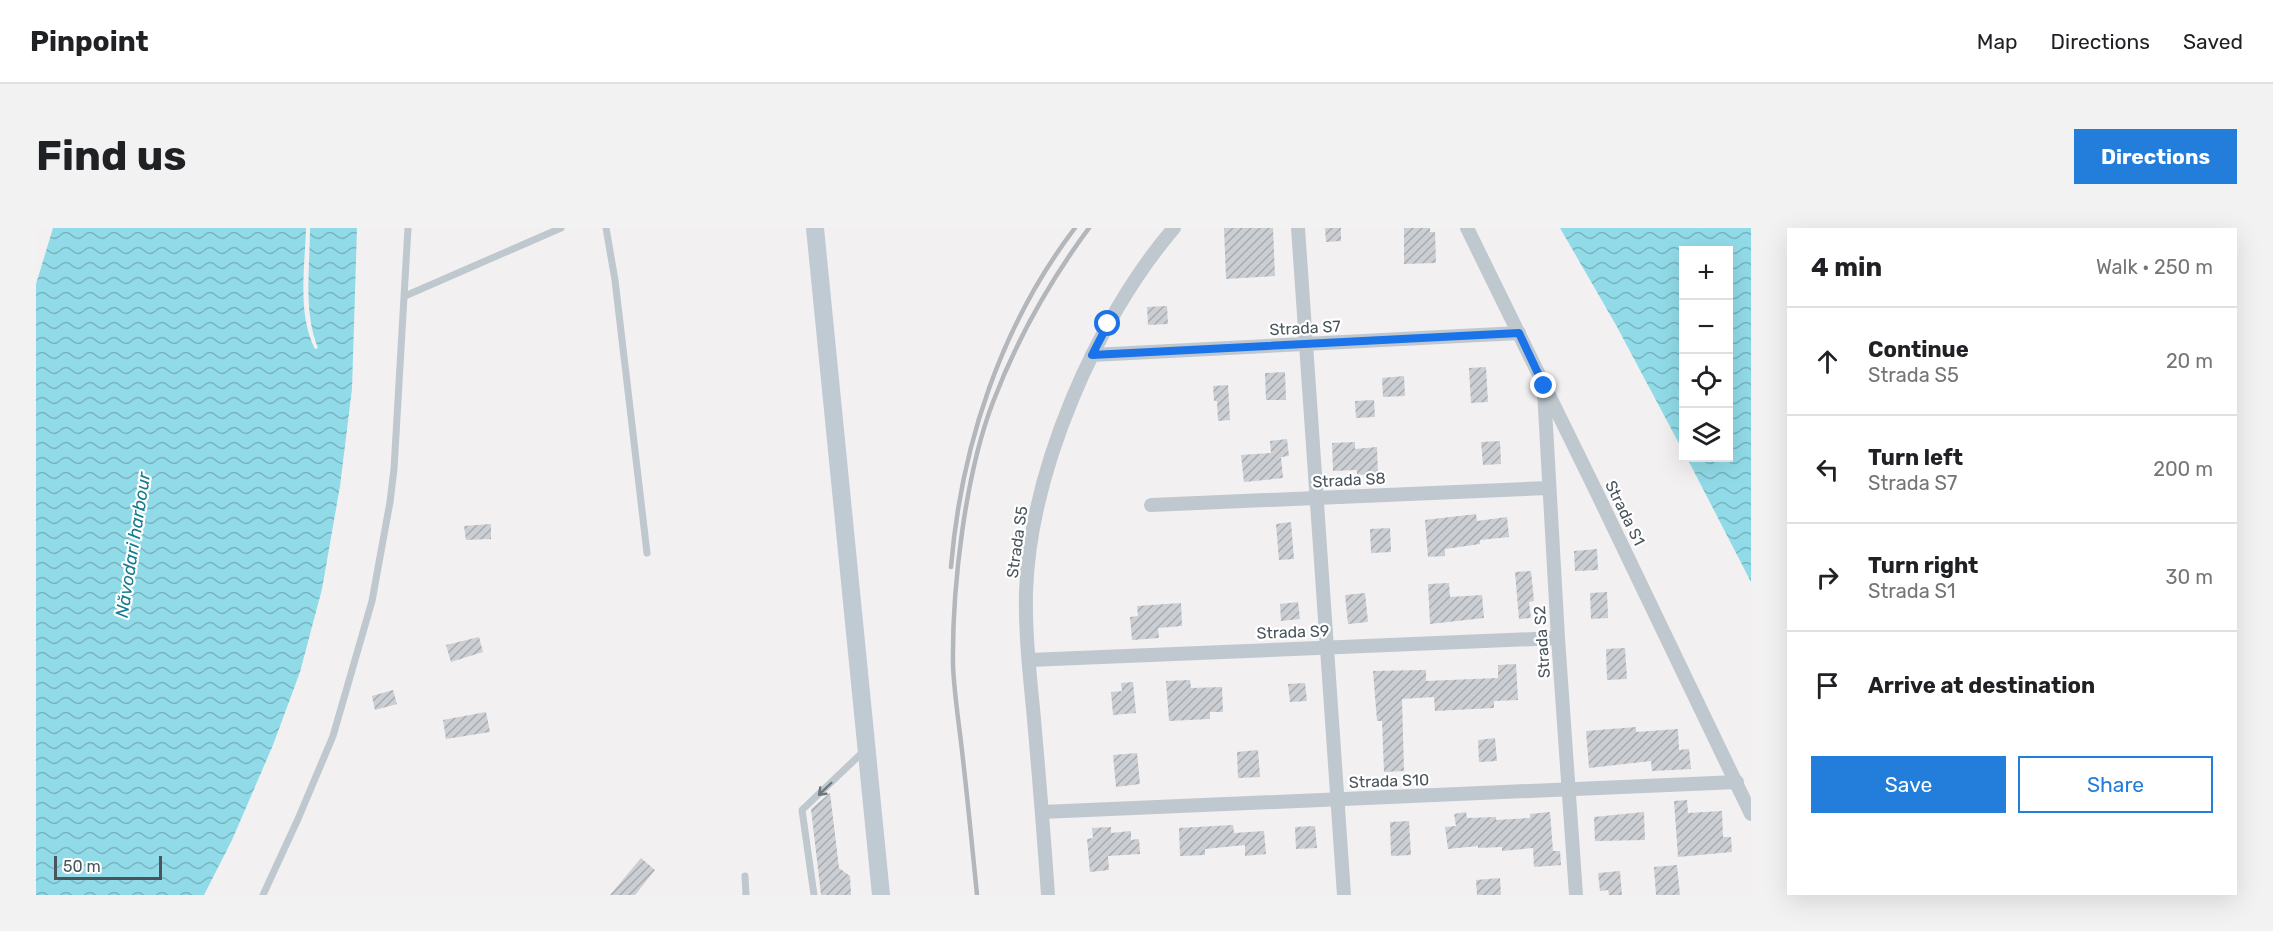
<!DOCTYPE html>
<meta charset="utf-8">
<style>
:root{--surface:#fff;--page:#f2f2f2;--text:#202124;--muted:#757577;--line:#e0e0e0;--accent:#227ddb}
body{margin:0;font-family:Rubik,sans-serif;background:var(--page);color:var(--text)}
.controls{position:absolute;right:18px;top:18px;display:grid;overflow:hidden;border-radius:0px;box-shadow:0 6px 24px #0002}
.controls button{width:54px;height:54px;display:grid;place-items:center;padding:0;border:0;border-bottom:2px solid var(--line);background:var(--surface);color:var(--text);font:30px sans-serif}
.scale{position:absolute;left:18px;bottom:15px;width:108px;box-sizing:border-box;padding-left:6px;border:3px solid #49555d;border-top:0;font-size:16px;line-height:21px;white-space:nowrap;color:#49555d;-webkit-text-stroke:4px #fff;paint-order:stroke}
.stop{position:absolute;width:18px;height:18px;margin:-14px;border:4px solid #1a73e8;border-radius:50%;background:#fff}
.stop.end{background:#1a73e8;border-color:#fff;box-shadow:0 2px 6px #0008}
.list{margin:0;padding:0;list-style:none}
h2{display:flex;justify-content:space-between;align-items:center;height:78px;margin:0;padding:0 24px;font-size:26px}
h2 small{font-size:20px;font-weight:400;color:var(--muted)}
.list li{display:grid;grid-template-columns:39px 1fr auto;gap:18px;align-items:center;box-sizing:border-box;height:108px;padding:0 24px;border-top:2px solid var(--line)}
.list b{display:block;font-size:22px;white-space:nowrap}
.list p{margin:0;font-size:20px;white-space:nowrap;color:var(--muted)}
.list em{font-size:20px;font-style:normal;color:var(--muted)}
.actions{display:flex;gap:12px;padding:18px 24px}
.actions a{flex:1;padding:14px 0;border:2px solid var(--accent);border-radius:0px;text-align:center;font-size:21px;color:var(--accent)}
.actions .main{background:var(--accent);color:#fff}
.icon{flex:none;width:33px;height:33px;fill:none;stroke:currentColor;stroke-width:2;stroke-linecap:round;stroke-linejoin:round}
.map{position:relative;flex:none;width:1715px;height:667px;overflow:hidden;border-radius:0px}
header{display:flex;align-items:center;gap:36px;box-sizing:border-box;height:84px;padding:0 30px;background:var(--surface);border-bottom:2px solid var(--line)}
header strong{font-size:28px}
nav{display:flex;gap:33px;margin-inline-start:auto;font-size:21px}
.intro{display:flex;align-items:center;justify-content:space-between;box-sizing:border-box;height:144px;padding:0 36px}
h1{margin:0;font-size:42px}
.button{padding:15px 27px;border-radius:0px;background:var(--accent);color:#fff;font-size:21px;font-weight:700}
main{display:flex;gap:36px;padding:0 36px}
aside{flex:1;background:var(--surface);border-radius:0px;box-shadow:0 6px 24px #0002}
.map>svg:first-child{display:block}
</style>
<header>
<strong>Pinpoint</strong>
<nav><a>Map</a><a>Directions</a><a>Saved</a></nav>
</header>
<div class="intro"><h1>Find us</h1><a class="button">Directions</a></div>
<main>
<div class="map">
<svg width="1715" height="667" viewBox="0 0 1715 667">
<defs>
<pattern id="water-waves" width="16" height="10" patternUnits="userSpaceOnUse" patternTransform="scale(1.5)"><rect width="16" height="10" fill="#91dbe8"/><path d="M0 5q4-4 8 0t8 0" fill="none" stroke="#78b4bf"/></pattern>
<pattern id="building-hatch" width="6" height="6" patternUnits="userSpaceOnUse" patternTransform="scale(1.5)"><rect width="6" height="6" fill="#cbced3"/><path d="M-1 1l2-2M0 6l6-6M5 7l2-2" fill="none" stroke="#a7aaae"/></pattern>
</defs>
<rect width="100%" height="100%" fill="#f3f0f1"/>
<g fill="url(#water-waves)">
<path d="M 17,0 L 270,0 C 269,38 261,86 279,121 L 282,120 C 267,83 274,39 274,0 L 321,0 L 316,161 L 304,258 L 286,361 L 264,444 L 237,517 L 196,612 L 168,667 L 0,667 L 0,56 Z"/>
<polygon points="1524,0 1715,0 1715,354 1651,230 1692,230 1692,22 1648,22 1647,223 1580,97"/>
</g>
<g fill="url(#building-hatch)">
<polygon points="1188,0 1237,0 1239,48 1190,51"/>
<polygon points="1289,0 1305,0 1305,13 1290,14"/>
<polygon points="1368,0 1394,0 1394,4 1399,4 1400,35 1368,36"/>
<polygon points="1131,78 1132,96 1112,97 1111,79"/>
<polygon points="1450,139 1452,174 1435,175 1433,140"/>
<polygon points="1249,144 1250,172 1230,172 1229,145"/>
<polygon points="1368,148 1369,168 1347,169 1346,150"/>
<polygon points="1192,157 1194,192 1182,193 1181,173 1178,173 1177,158"/>
<polygon points="1338,172 1339,189 1320,190 1319,173"/>
<polygon points="1251,211 1253,228 1245,229 1247,250 1208,254 1205,227 1235,225 1234,213"/>
<polygon points="1464,213 1465,236 1447,237 1445,214"/>
<polygon points="1319,214 1319,221 1341,219 1342,246 1321,247 1321,242 1297,243 1296,215"/>
<polygon points="1440,286 1441,293 1471,289 1473,309 1444,312 1444,316 1409,321 1409,328 1392,329 1389,292"/>
<polygon points="1255,294 1258,331 1243,332 1240,296"/>
<polygon points="455,296 455,311 430,312 428,298"/>
<polygon points="1354,300 1355,324 1335,325 1334,301"/>
<polygon points="1561,321 1562,342 1539,343 1538,323"/>
<polygon points="1495,343 1498,373 1493,374 1495,390 1483,391 1479,344"/>
<polygon points="1413,355 1414,369 1446,367 1448,390 1394,396 1392,356"/>
<polygon points="1571,364 1572,390 1555,391 1554,365"/>
<polygon points="1329,365 1332,394 1312,396 1309,367"/>
<polygon points="1262,374 1264,391 1245,393 1244,376"/>
<polygon points="1145,375 1146,398 1122,400 1123,410 1096,412 1094,389 1102,388 1101,378"/>
<polygon points="443,409 447,424 415,434 410,417"/>
<polygon points="1589,420 1591,451 1571,452 1570,421"/>
<polygon points="1480,436 1482,472 1458,473 1458,480 1399,483 1398,469 1366,471 1368,543 1348,544 1346,493 1341,493 1337,443 1390,442 1390,453 1462,450 1462,437"/>
<polygon points="1154,452 1155,460 1186,459 1187,484 1174,484 1174,491 1133,493 1130,453"/>
<polygon points="1097,454 1100,485 1077,487 1075,464 1086,463 1085,455"/>
<polygon points="1269,455 1271,473 1254,474 1252,456"/>
<polygon points="357,462 361,476 339,482 336,468"/>
<polygon points="450,484 454,504 410,511 407,492"/>
<polygon points="1600,499 1600,504 1642,501 1643,522 1653,521 1655,541 1616,543 1615,533 1553,540 1550,503"/>
<polygon points="1459,510 1461,533 1443,534 1442,512"/>
<polygon points="1222,522 1224,549 1202,550 1201,524"/>
<polygon points="1101,525 1104,556 1080,559 1077,527"/>
<polygon points="794,565 803,640 814,648 815,667 785,667 775,581"/>
<polygon points="1651,572 1652,585 1686,583 1687,609 1695,609 1696,624 1642,629 1638,573"/>
<polygon points="1430,584 1431,590 1460,589 1460,592 1494,590 1494,586 1514,584 1517,623 1524,623 1525,637 1498,639 1497,620 1466,623 1466,619 1442,620 1442,618 1412,621 1409,599 1420,598 1418,586"/>
<polygon points="1608,584 1609,612 1559,613 1558,589"/>
<polygon points="1373,593 1375,627 1355,628 1354,594"/>
<polygon points="1197,597 1198,605 1228,603 1230,626 1209,628 1209,617 1169,621 1169,627 1144,628 1143,600"/>
<polygon points="1279,598 1281,620 1260,621 1259,599"/>
<polygon points="1075,599 1075,605 1095,603 1095,612 1103,611 1104,626 1072,628 1073,642 1054,644 1051,611 1057,610 1056,600"/>
<polygon points="605,630 619,642 599,667 574,667"/>
<polygon points="1641,637 1644,667 1620,667 1618,639"/>
<polygon points="1584,643 1586,667 1573,667 1572,662 1564,663 1562,645"/>
<polygon points="1464,650 1465,667 1441,667 1440,652"/>
</g>
<g fill="none" stroke-linecap="round" stroke-linejoin="round">
<g stroke="#bfc8ce" stroke-width="7">
<polyline points="570,0 579,52 611,325"/>
<polyline points="369,68 525,0"/>
<polyline points="709,648 710,667"/>
<polyline points="227,667 262,591 297,508 336,373 354,274 358,241 372,0"/>
<polyline points="778,667 766,582 829,522"/>
</g>
<g stroke="#bfc8ce" stroke-width="14">
<polyline points="1262,0 1308,667"/>
<polyline points="1431,0 1560,263 1715,586"/>
<polyline points="1056,127 1483,105"/>
<polyline points="1508,163 1522,410 1540,667"/>
<polyline points="1115,277 1512,260"/>
<polyline points="993,432 1522,410"/>
<polyline points="1006,584 1701,554"/>
<path d="M 1012,667 C 1008,608 1003,549 998,491 C 994,449 989,406 990,364 C 994,243 1060,91 1138,0"/>
</g>
<polyline stroke="#bfcad3" stroke-width="18" points="779,0 845,667"/>
<g stroke="#b3b6ba" stroke-width="4.5">
<path d="M 915,339 C 925,218 965,97 1039,0"/>
<path d="M 941,667 C 936,616 931,565 925,514 C 922,489 918,463 917,437 C 916,359 929,247 957,174 C 981,111 1013,54 1053,0"/>
</g>
</g>
<defs><path id="oneway-shaft" d="M-6 0H5M1.5-3L5.5 0L1.5 3" fill="none" stroke-width="1.6" stroke-linecap="round" stroke-linejoin="round" transform="scale(1.5)"/></defs>
<use stroke="#6c787f" href="#oneway-shaft" transform="translate(789 561) rotate(136)"/>
<g fill="none" stroke-linecap="round" stroke-linejoin="round">
<polyline stroke="#1a73e8" stroke-width="8" points="1072,96 1056,127 1483,105 1508,158"/>
</g>
<g text-anchor="middle" dominant-baseline="central" stroke-width="4.5" stroke-linejoin="round" paint-order="stroke">
<g font-size="16" fill="#49555d" stroke="#fff">
<text transform="translate(1269 100) rotate(-3)">Strada S7</text>
<text transform="translate(1313 252) rotate(-3)">Strada S8</text>
<text transform="translate(1589 285) rotate(64)">Strada S1</text>
<text transform="translate(981 314) rotate(-82)">Strada S5</text>
<text transform="translate(1257 404) rotate(-2)">Strada S9</text>
<text transform="translate(1506 414) rotate(-94)">Strada S2</text>
<text transform="translate(1353 553) rotate(-2)">Strada S10</text>
</g>
<g font-size="18" font-style="italic" fill="#147c90" stroke="#fff">
<text transform="translate(97 317) rotate(-81)">Năvodari harbour</text>
</g>
</g>
</svg>
<div class="controls">
<button>+</button>
<button>−</button>
<button><svg class="icon" aria-label="locate" viewBox="0 0 24 24"><circle cx="12" cy="12" r="6"/><path d="M12 2v4M12 18v4M2 12h4M18 12h4"/></svg></button>
<button><svg class="icon" aria-label="layers" viewBox="0 0 24 24"><path d="M12 4l9 5-9 5-9-5zM3 14l9 5 9-5"/></svg></button>
</div>
<div class="scale">50 m</div>
<div class="stop" style="left:1072px;top:96px"></div>
<div class="stop end" style="left:1508px;top:158px"></div>
</div>
<aside>
<h2>4 min<small>Walk · 250 m</small></h2>
<ul class="list">
<li><svg class="icon" aria-label="ahead" viewBox="0 0 24 24"><path d="M12 20V5M6 11l6-6 6 6"/></svg><div><b>Continue</b><p>Strada S5</p></div><em>20 m</em></li>
<li><svg class="icon" aria-label="left" viewBox="0 0 24 24"><path d="M17 20v-9H6M10 6l-5 5 5 5"/></svg><div><b>Turn left</b><p>Strada S7</p></div><em>200 m</em></li>
<li><svg class="icon" aria-label="right" viewBox="0 0 24 24"><path d="M7 20v-9h11M14 6l5 5-5 5"/></svg><div><b>Turn right</b><p>Strada S1</p></div><em>30 m</em></li>
<li><svg class="icon" aria-label="arrive" viewBox="0 0 24 24"><path d="M6 21V4h12l-3 4 3 4H6"/></svg><div><b>Arrive at destination</b></div></li>
</ul>
<div class="actions"><a class="main">Save</a><a>Share</a></div>
</aside>
</main>
